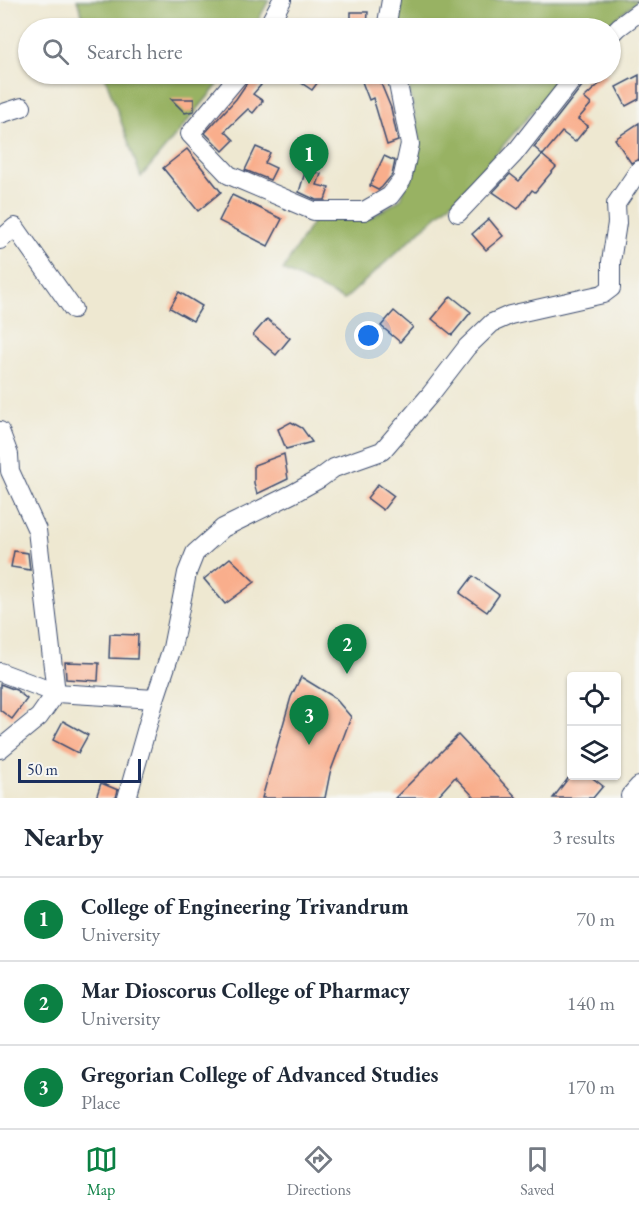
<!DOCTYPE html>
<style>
:root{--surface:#fff;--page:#f6f6f7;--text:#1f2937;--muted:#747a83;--line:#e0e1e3;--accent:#0b8043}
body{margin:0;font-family:"EB Garamond",serif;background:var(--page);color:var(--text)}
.controls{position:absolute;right:18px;bottom:18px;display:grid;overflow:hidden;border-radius:6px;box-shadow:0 2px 4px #0004}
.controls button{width:54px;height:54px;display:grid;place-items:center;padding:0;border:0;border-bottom:2px solid var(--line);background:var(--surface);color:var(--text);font:30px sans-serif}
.scale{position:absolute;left:18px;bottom:15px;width:123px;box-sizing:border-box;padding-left:6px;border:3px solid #1b2f5e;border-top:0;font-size:16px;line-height:21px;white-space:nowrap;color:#1b2f5e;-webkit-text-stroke:4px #f6f6f2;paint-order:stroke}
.you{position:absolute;left:369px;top:336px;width:21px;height:21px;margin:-15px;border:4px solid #fff;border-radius:50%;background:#1a73e8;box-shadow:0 0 0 9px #1a73e833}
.badge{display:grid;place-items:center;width:39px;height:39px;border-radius:50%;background:var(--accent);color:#fff;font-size:20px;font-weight:700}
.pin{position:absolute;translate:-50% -50px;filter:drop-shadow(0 2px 3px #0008)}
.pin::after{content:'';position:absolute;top:32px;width:21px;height:18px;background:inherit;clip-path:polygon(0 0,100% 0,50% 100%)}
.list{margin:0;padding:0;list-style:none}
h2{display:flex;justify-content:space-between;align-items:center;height:78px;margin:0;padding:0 24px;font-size:26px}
h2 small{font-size:20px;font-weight:400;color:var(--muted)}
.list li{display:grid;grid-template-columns:39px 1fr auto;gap:18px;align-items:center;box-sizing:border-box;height:84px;padding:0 24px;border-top:2px solid var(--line)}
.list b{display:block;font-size:22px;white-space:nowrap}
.list p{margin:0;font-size:20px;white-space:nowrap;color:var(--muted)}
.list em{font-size:20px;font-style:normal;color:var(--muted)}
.icon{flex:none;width:33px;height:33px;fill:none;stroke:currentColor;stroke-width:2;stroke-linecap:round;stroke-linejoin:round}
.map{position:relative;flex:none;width:639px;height:798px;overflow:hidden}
.search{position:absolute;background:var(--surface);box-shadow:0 2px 4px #0004;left:18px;right:18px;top:18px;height:66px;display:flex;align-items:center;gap:15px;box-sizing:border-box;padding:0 21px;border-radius:33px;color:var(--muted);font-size:22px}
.sheet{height:330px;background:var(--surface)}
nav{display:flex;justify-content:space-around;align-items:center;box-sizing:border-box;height:84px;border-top:2px solid var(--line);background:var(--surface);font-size:16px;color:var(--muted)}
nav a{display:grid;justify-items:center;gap:3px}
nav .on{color:var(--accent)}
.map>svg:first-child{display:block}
</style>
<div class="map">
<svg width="639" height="798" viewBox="0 0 639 798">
<rect width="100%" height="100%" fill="#f6f6f2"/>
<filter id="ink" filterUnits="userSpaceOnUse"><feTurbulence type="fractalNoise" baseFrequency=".0167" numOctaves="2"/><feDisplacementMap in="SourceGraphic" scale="12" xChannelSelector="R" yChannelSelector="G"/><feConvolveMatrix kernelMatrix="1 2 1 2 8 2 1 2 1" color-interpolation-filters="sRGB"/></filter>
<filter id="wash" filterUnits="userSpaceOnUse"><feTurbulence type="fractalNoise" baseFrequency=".008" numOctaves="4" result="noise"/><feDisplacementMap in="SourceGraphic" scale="24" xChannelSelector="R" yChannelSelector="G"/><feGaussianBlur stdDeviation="1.35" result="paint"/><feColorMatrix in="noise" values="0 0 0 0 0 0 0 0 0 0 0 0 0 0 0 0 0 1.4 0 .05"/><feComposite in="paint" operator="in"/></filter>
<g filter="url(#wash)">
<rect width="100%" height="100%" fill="#eee8d1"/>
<g fill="#98b264" stroke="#5a7061" stroke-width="1.5">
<polygon points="77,0 269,0 254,28 87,28"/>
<polygon points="400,0 639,0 604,28 398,28 396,22"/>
<polygon points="104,74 227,74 141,177"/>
<polygon points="406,74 565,74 463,192 344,300 283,270 314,219 370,218 401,199 420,143"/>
</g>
<g id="blocks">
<g fill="#f9ae8c">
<polygon points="351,12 368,12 367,28 351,28"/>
<polygon points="288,74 324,74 312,90"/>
<polygon points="359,74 377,74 391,108 398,141 387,145 373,98 369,100"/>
<polygon points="588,74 610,74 584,98 591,104 578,119 588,126 575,142 562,132 543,155 534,147 586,81"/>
<polygon points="639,75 639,99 626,106 616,87"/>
<polygon points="251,77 261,85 253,94 263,101 253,113 248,109 225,131 234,140 223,151 205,133 236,99"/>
<polygon points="171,99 194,99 194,111 185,113"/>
<polygon points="639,123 639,159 631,163 615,139"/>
<polygon points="256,147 270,153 265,163 276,168 270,180 245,170"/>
<polygon points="187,149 221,192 198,211 163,168"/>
<polygon points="542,155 556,167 535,192 532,190 518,209 493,192 510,174 519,181"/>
<polygon points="384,156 395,161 392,175 382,187 378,190 370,186"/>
<polygon points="306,169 321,174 317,185 329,188 325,200 316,200 299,192"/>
<polygon points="232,195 282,219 268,246 219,221"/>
<polygon points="489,219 503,236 486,250 472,234"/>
<polygon points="179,292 202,306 193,321 170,308"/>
<polygon points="451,296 471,312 452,335 432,319"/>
<polygon points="394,311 413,327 400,342 381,326"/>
<polygon points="267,319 290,338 276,355 253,335"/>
<polygon points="291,422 302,428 312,442 286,449 278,429"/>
<polygon points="284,454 288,479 257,494 254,483 254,465"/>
<polygon points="378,484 394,496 383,510 367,498"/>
<polygon points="14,551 28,553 30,570 11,567"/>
<polygon points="230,558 255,582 225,604 204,579"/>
<polygon points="473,576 499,595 487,612 460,593"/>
<polygon points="110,634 138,635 137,659 109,658"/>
<polygon points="65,662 99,663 98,681 66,679"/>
<polygon points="301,677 334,697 351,717 330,773 325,798 262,798 291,697"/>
<polygon points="0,684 16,690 27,699 12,719 0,710"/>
<polygon points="63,721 88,735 78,753 53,740"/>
<polygon points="458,735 517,798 475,798 455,777 436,798 395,798"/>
<polygon points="570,776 590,776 603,786 593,798 553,798"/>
<polygon points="101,783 118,790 116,798 96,798"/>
</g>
</g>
</g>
<g filter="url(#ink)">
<use href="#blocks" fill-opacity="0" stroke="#3b4b6f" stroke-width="1.5"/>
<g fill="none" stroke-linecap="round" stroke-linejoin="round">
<defs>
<g id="minor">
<polyline points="267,28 282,0"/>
<polyline points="388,28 387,23 391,0"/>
<polyline points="610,36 619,27 639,12"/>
<polyline points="240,74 190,134 229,175 314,211 364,211 390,196 402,180 410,144 396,74"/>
<polyline points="0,114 22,107"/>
<polyline points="458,213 514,154 577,74"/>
<polyline points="0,240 15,227 73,309"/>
<polyline points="0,431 9,455 10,471 37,530 56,693 39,717 0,749"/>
<polyline points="0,672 56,693 155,699 172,648 187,573 195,553 223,528 292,494 319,479 334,468 382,451 430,395 467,347 492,323 510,315 603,294 611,288 611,262 617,223 616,204 639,170"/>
<polyline points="630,796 639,786"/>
<polyline points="127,798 155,699"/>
</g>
</defs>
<use href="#minor" stroke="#3b4b6f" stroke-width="20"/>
<use href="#minor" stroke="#fff" stroke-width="18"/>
</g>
</g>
</svg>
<div class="controls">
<button><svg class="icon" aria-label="locate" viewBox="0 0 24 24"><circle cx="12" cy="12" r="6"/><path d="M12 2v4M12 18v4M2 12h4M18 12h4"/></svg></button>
<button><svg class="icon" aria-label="layers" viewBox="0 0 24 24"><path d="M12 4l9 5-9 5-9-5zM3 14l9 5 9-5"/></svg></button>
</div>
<div class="scale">50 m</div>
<div class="you"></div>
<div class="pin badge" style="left:309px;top:184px">1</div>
<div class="pin badge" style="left:347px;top:674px">2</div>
<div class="pin badge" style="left:309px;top:745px">3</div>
<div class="search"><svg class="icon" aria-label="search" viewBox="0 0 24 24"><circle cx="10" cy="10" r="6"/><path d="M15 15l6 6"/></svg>Search here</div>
</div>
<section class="sheet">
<h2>Nearby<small>3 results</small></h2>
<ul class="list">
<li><span class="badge">1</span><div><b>College of Engineering Trivandrum</b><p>University</p></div><em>70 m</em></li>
<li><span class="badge">2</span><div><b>Mar Dioscorus College of Pharmacy</b><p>University</p></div><em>140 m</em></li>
<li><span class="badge">3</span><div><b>Gregorian College of Advanced Studies</b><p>Place</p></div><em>170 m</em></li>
</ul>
</section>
<nav>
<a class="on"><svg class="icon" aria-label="map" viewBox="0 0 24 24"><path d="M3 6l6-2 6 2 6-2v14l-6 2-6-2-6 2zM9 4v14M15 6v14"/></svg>Map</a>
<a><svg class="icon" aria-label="directions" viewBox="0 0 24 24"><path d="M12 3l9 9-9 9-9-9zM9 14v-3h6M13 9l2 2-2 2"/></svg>Directions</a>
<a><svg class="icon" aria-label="saved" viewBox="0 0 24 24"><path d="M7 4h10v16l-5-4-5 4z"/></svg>Saved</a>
</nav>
